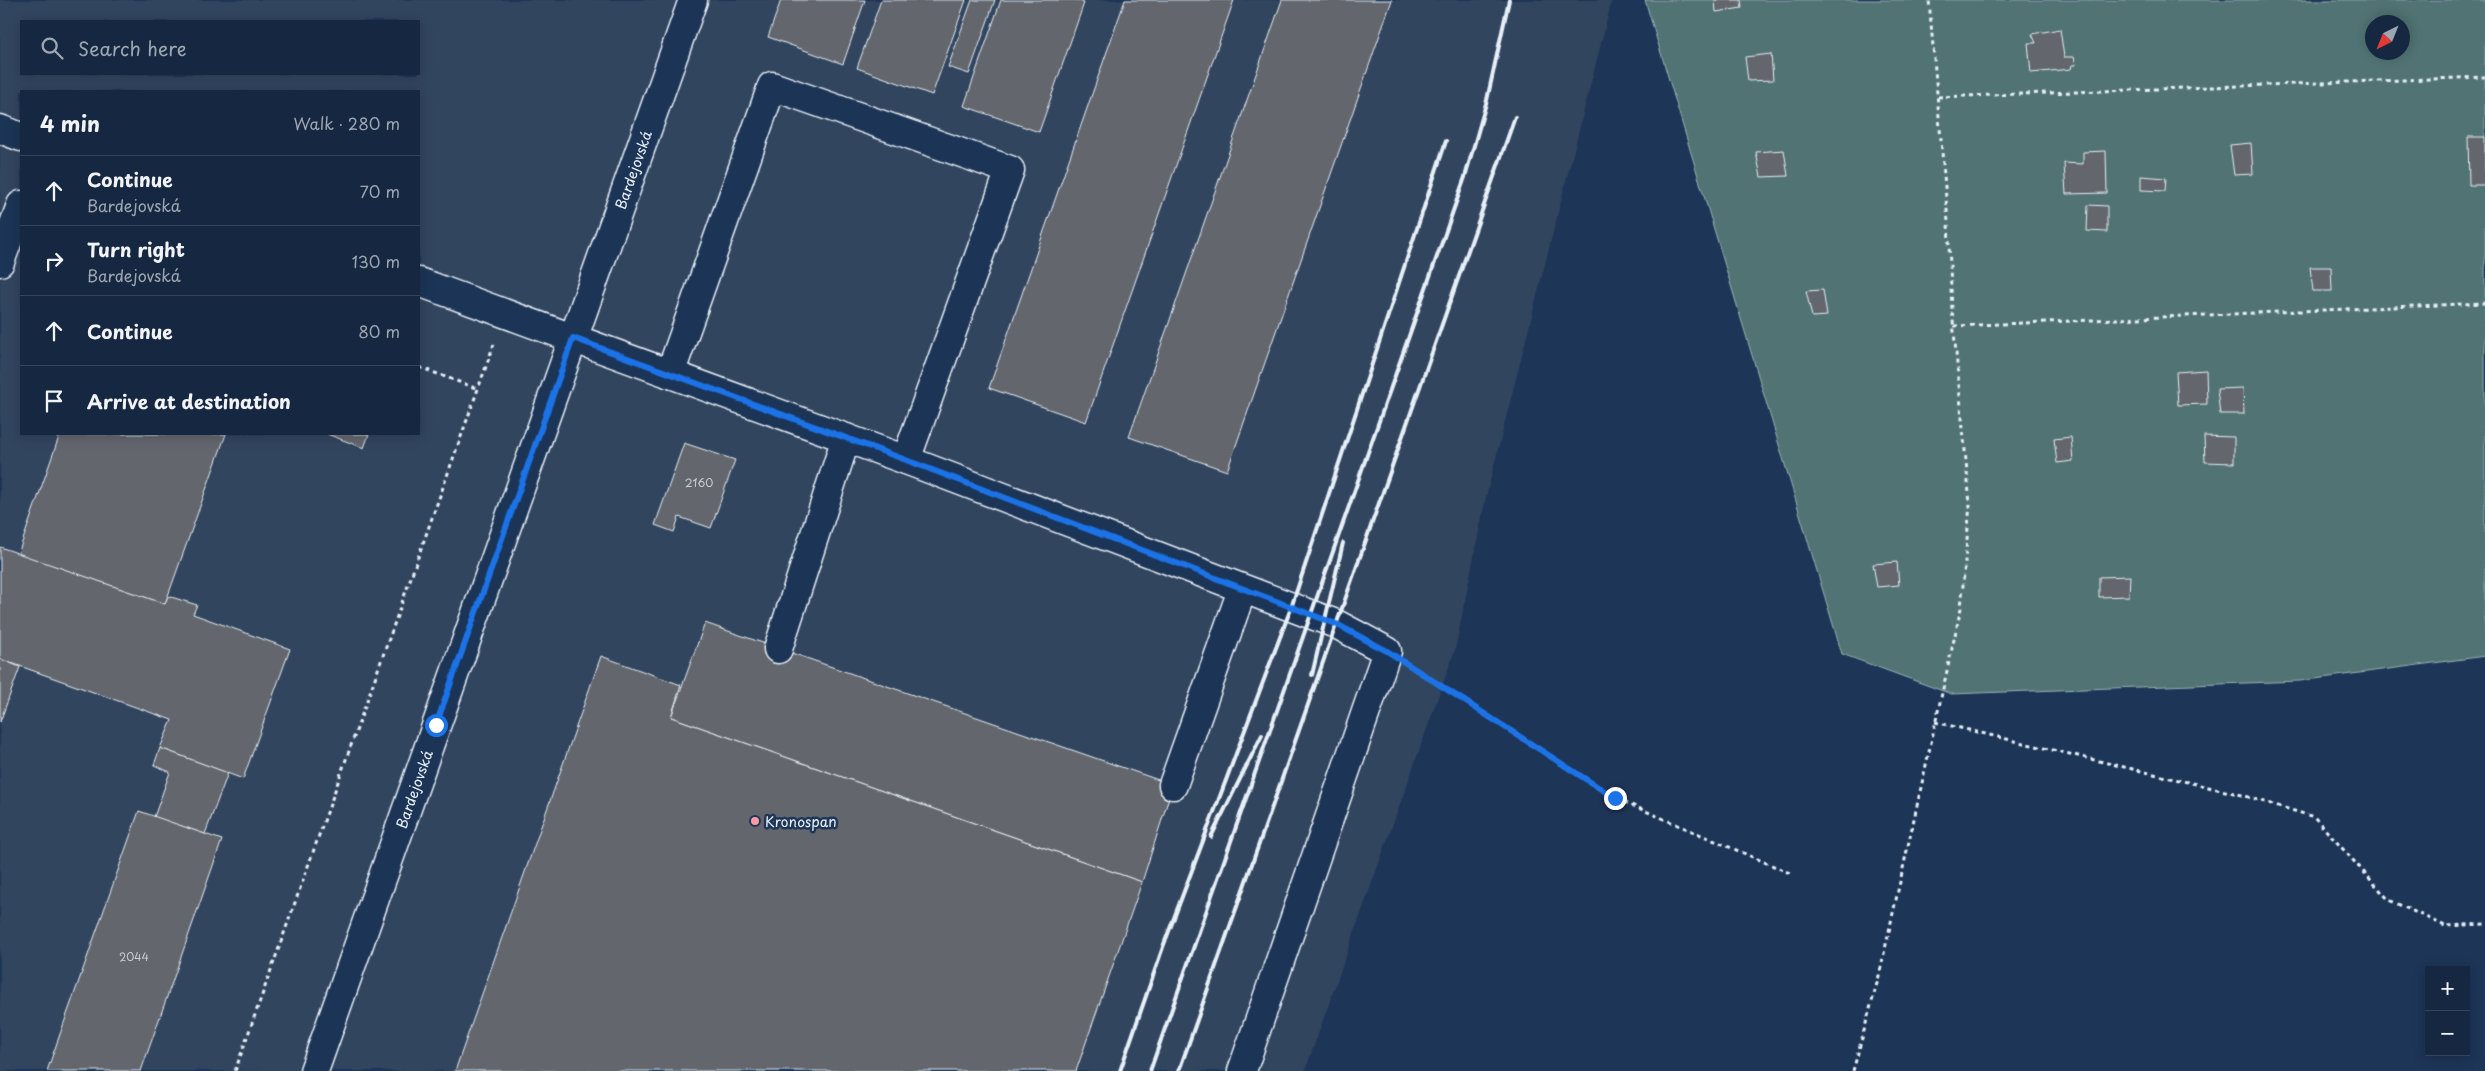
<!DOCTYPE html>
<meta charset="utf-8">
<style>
:root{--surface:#162841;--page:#1f3048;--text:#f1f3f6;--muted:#9ea6b1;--line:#35445a}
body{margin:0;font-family:"Playpen Sans",sans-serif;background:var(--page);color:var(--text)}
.controls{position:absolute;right:15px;bottom:15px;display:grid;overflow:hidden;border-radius:0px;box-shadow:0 2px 12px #0003}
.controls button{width:45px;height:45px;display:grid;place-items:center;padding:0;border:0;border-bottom:1px solid var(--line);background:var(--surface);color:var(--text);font:25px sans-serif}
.compass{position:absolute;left:2365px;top:15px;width:45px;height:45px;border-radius:50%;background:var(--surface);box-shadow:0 2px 12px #0003;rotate:223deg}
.stop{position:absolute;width:15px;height:15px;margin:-11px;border:4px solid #1a73e8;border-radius:50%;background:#fff}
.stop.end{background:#1a73e8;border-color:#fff;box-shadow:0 1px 5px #0008}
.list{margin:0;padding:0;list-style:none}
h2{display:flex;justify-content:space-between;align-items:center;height:65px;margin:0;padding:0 20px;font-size:21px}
h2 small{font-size:16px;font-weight:400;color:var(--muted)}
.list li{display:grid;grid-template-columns:32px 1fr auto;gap:15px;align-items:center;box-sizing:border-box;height:70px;padding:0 20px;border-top:1px solid var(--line)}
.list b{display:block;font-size:19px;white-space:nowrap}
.list p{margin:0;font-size:16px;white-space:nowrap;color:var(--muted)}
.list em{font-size:16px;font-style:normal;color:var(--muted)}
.icon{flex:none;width:28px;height:28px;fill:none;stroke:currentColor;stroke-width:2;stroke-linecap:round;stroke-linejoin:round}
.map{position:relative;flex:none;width:2485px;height:1071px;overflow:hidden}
.search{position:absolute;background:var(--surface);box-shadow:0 2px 12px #0003;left:20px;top:20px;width:400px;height:55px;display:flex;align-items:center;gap:12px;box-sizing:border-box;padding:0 18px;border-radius:0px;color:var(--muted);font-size:19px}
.panel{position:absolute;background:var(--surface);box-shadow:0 2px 12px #0003;left:20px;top:90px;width:400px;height:345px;border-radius:0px}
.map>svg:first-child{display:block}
</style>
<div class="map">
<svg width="2485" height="1071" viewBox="0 0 2485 1071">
<rect width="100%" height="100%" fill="#1d3557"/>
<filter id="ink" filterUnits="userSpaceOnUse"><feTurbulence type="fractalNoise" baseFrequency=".02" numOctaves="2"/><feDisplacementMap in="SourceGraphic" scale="10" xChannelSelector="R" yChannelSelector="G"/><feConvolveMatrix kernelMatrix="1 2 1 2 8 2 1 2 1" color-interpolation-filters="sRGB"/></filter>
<g filter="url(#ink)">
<path fill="#32445e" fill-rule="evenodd" d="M 0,0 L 1612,0 L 1486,497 L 1455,650 L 1305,1071 L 0,1071 ZM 21,21 L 419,21 L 419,74 L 21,74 ZM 21,91 L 419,91 L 419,434 L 21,434 Z"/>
<path fill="#517373" stroke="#9cb2b6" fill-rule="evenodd" d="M 1645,0 L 2485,0 L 2485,656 L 2300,681 L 1951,694 L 1842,654 ZM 2372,22 L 2402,22 L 2402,52 L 2372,52 Z"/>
<g fill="#63666d" stroke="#e8f1f8">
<polygon points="781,0 865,0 843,64 768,37"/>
<polygon points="881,0 966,0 932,95 857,68"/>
<polygon points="972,0 995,0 969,74 948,67"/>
<polygon points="1001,0 1076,0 1084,3 1039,132 964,106"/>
<polygon points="1125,0 1234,0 1086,422 989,388"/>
<polygon points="1282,0 1392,0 1227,471 1129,437"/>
<polygon points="1715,0 1741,0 1742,8 1716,12"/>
<polygon points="2060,29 2064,57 2074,57 2076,65 2072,65 2071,69 2031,73 2028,43 2036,43 2032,34"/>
<polygon points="1771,54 1773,80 1748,81 1745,57"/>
<polygon points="2468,137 2485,137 2485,185 2469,185"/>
<polygon points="2251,143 2253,174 2234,175 2230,145"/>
<polygon points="1784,150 1788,176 1761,177 1756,152"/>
<polygon points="2106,151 2107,193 2066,194 2064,163 2083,164 2083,152"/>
<polygon points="2141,176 2166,178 2165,191 2141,190"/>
<polygon points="2088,205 2107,206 2107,232 2087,231"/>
<polygon points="2310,267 2331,267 2332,291 2313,291"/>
<polygon points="1823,290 1827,316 1812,317 1806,291"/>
<polygon points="2206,370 2207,404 2178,405 2176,372"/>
<polygon points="2243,388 2244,414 2220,414 2217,389"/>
<polygon points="60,434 226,434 165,604 18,554"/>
<polygon points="327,434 369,434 364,448"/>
<polygon points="2204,436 2234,437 2234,463 2205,462"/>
<polygon points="2071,437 2073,461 2057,463 2054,439"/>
<polygon points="684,443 735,460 711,528 679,517 674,532 655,525"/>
<polygon points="0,547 165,604 168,596 197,605 193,614 290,649 243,779 160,748 172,720 0,659"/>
<polygon points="1897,562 1899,585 1877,587 1873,564"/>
<polygon points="2130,576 2129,596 2099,597 2099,577"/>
<polygon points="705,623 1173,785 1142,882 671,717"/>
<polygon points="601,656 681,685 671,717 1142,882 1076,1071 455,1071"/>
<polygon points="0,659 20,667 0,722"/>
<polygon points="160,748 228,773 205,834 154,817 170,772 154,765"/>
<polygon points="139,811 222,840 141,1071 47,1071"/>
</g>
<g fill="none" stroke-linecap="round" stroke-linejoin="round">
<defs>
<g id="minor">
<polyline points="0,129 21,137"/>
<polyline points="0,262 21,205"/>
<polyline points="419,282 906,460 1336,624 1387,651 1242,1071"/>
<polyline points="670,374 772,86 1010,170 906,460"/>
<polyline points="778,649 846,438"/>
<polyline points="1173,785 1242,590"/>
<path id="s1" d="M 314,1071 L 693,0"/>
</g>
</defs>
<use href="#minor" stroke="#e8f1f8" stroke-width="31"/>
<g stroke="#e8f1f8" stroke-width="3" stroke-dasharray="4 4" stroke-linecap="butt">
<polyline points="1938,97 2485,77"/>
<polyline points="1954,326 2485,303"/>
<polyline points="419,367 478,389"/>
<polyline points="1415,669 1615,798 1790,873"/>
<polyline points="1935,722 2242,795 2314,817 2389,900 2445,926 2485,924"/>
<polyline points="235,1071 494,344"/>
<polyline points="1853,1071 1879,976 1961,608 1970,504 1952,310 1948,222 1929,0"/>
</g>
<use href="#minor" stroke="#1d3557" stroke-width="28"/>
<g stroke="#e8f1f8" stroke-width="4">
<polyline points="1312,675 1343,543"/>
<polyline points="1211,837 1262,735"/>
<polyline points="1120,1071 1163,947 1291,608 1446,141"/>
<polyline points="1150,1071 1465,177 1487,100 1509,0"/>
<polyline points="1179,1071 1515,117"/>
</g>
</g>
</g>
<g fill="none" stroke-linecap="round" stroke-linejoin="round" filter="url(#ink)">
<polyline stroke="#1a73e8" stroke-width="6" points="436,725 573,338 906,460 1336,624 1387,651 1615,798"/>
</g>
<circle fill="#ff9aa2" stroke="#1d3557" stroke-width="2" cx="755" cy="821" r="5"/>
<g text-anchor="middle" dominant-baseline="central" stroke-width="5" stroke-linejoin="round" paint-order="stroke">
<g font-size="11" fill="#c7ced5">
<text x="699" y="482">2160</text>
<text x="134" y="956">2044</text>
</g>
<g font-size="14" fill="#e8f1f8" stroke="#1d3557">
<text stroke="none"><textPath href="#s1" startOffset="956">Bardejovská</textPath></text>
<text stroke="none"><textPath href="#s1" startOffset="299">Bardejovská</textPath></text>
</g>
<g font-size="14" fill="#e8f1f8" stroke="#1d3557" text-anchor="start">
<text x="765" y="821">Kronospan</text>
</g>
</g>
</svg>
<div class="controls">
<button>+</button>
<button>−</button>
</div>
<svg class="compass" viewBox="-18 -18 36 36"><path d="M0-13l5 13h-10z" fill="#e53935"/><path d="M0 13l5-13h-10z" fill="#9ea6b1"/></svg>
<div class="stop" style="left:436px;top:725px"></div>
<div class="stop end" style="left:1615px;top:798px"></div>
<div class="search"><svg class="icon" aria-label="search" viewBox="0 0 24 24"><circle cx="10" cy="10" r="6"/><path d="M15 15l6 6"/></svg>Search here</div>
<section class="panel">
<h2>4 min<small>Walk · 280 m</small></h2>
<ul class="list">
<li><svg class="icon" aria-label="ahead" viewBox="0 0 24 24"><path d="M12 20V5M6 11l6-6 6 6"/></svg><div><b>Continue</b><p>Bardejovská</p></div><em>70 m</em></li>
<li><svg class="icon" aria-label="right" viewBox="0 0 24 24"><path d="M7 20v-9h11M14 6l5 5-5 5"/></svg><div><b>Turn right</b><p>Bardejovská</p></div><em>130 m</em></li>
<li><svg class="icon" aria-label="ahead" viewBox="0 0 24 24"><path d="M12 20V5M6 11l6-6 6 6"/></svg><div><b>Continue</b></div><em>80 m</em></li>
<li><svg class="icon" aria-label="arrive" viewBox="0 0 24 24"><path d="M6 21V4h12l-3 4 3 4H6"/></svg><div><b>Arrive at destination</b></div></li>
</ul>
</section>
</div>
